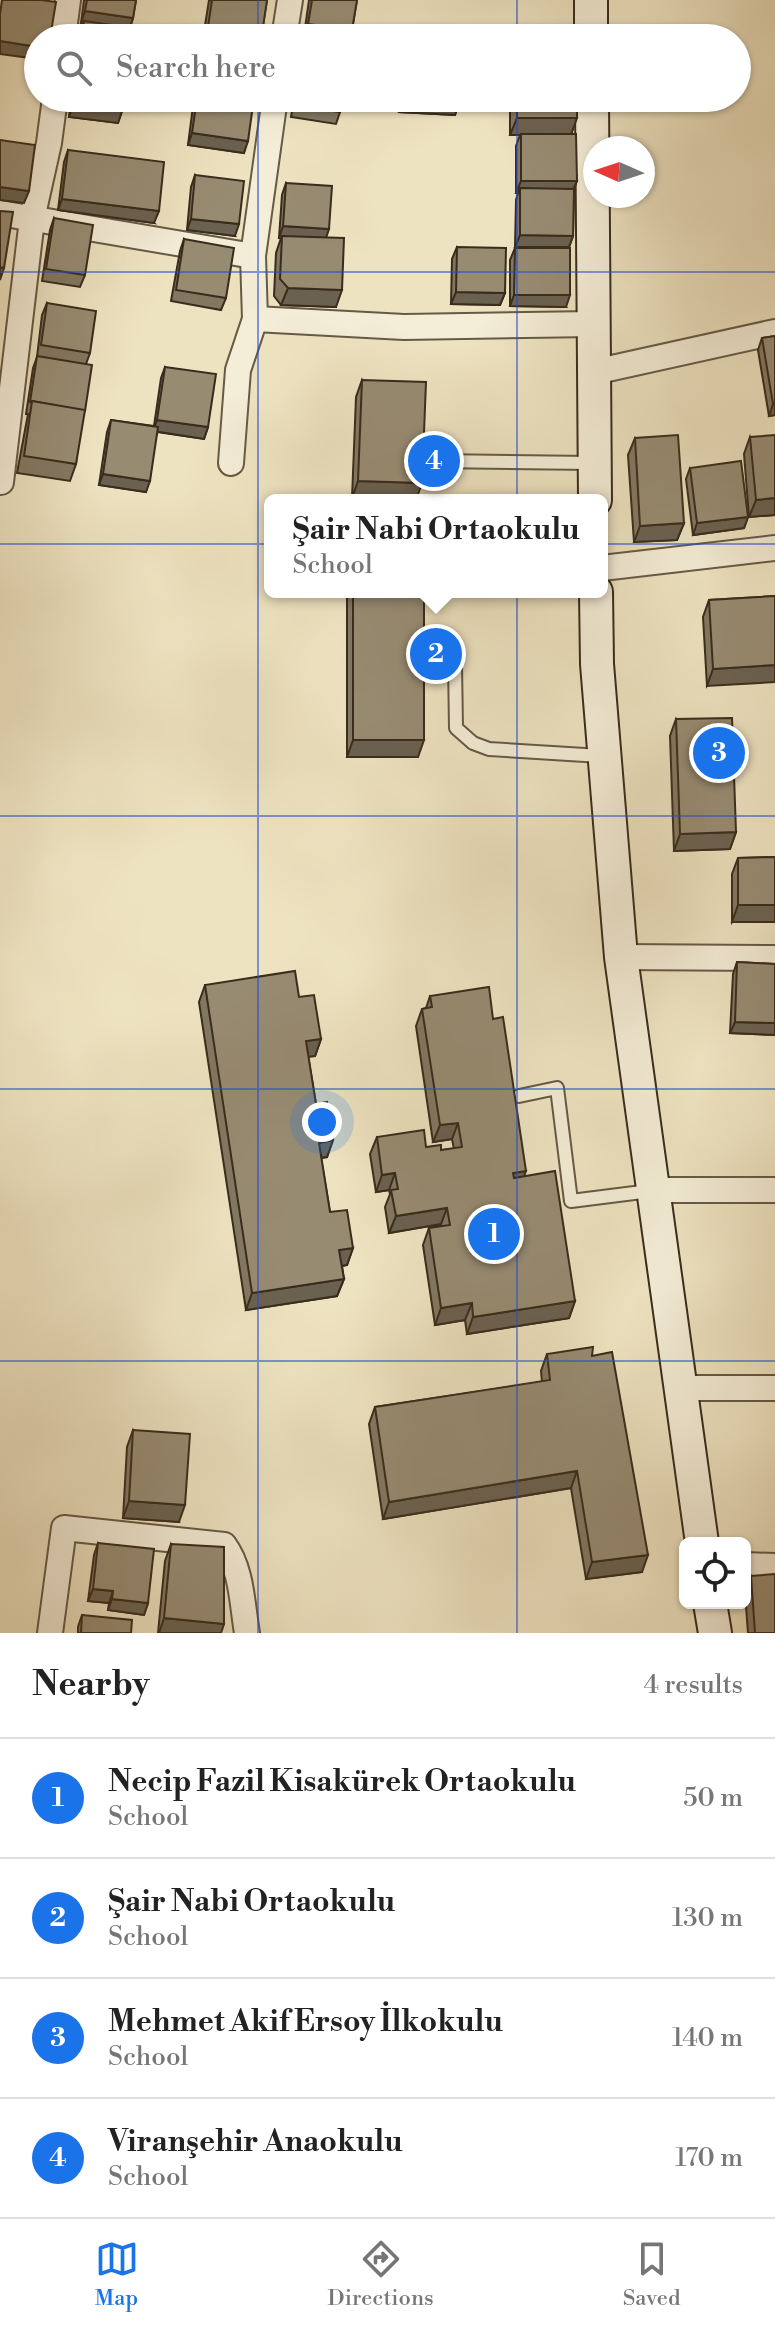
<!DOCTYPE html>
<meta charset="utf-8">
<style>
:root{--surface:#fff;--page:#f6f6f6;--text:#222;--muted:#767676;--line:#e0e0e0;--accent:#1a73e8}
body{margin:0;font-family:"Libre Bodoni",serif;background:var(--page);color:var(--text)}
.controls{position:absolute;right:24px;bottom:24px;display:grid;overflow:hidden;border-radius:12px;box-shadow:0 2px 6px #0004}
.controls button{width:72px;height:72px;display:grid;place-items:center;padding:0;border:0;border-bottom:2px solid var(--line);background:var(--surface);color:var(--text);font:40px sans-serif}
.compass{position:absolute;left:583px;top:136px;width:72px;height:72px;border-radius:50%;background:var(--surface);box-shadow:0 2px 6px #0004;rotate:273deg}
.you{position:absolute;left:322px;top:1122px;width:28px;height:28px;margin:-20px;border:6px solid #fff;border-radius:50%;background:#1a73e8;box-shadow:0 0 0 12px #1a73e833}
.badge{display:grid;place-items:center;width:52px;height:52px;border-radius:50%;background:var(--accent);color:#fff;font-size:26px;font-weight:700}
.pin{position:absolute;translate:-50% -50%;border:4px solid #fff;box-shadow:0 2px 8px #0006}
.popup{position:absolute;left:264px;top:494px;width:344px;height:104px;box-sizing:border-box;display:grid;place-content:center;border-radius:12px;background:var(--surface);filter:drop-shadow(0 2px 6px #0005);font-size:26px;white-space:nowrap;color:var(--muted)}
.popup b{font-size:30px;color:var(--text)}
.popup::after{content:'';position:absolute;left:50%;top:100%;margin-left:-16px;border:16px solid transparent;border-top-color:var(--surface)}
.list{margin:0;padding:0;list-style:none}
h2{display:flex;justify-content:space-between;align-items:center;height:104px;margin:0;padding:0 32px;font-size:34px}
h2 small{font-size:26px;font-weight:400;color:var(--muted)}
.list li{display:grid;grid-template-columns:52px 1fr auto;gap:24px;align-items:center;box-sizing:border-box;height:120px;padding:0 32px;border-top:2px solid var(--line)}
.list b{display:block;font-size:30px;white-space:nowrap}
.list p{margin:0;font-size:26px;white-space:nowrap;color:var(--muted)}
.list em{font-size:26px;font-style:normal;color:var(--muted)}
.icon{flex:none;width:44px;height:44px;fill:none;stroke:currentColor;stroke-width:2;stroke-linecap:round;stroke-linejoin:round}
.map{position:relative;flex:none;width:775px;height:1633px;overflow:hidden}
.search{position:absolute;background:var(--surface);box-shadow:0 2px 6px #0004;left:24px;right:24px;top:24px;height:88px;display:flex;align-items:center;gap:20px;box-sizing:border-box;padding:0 28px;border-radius:44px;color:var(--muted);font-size:30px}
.sheet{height:584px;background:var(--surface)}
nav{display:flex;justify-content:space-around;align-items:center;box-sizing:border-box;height:112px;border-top:2px solid var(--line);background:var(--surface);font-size:22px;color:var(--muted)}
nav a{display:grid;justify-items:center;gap:4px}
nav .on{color:var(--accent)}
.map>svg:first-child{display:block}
</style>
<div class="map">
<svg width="775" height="1633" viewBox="0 0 775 1633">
<rect width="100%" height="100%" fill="#eee3c1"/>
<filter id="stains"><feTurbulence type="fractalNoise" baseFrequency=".0025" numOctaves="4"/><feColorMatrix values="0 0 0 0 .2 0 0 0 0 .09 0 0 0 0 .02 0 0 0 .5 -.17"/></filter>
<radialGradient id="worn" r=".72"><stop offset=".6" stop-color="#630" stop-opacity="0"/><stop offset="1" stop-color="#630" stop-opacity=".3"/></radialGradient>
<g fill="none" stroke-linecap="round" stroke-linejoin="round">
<defs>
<g id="lane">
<polyline points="434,461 592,463"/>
<polyline points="455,664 456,728 473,743 489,749 601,756"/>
<polyline points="519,1096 557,1088 571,1201 650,1191"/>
</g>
<g id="street">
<polyline points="63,38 68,0"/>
<polyline points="284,38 290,0"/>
<polyline points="0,213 253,256"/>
<polyline points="255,319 404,327 594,324"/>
<polyline points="594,372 775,332"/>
<polyline points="231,463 238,370 255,319 253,256 275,98"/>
<polyline points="1,482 32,219 49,143 55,98"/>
<polyline points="602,568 775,548"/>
<polyline points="621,957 775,958"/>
<polyline points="654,1190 775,1190"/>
<polyline points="681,1388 775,1388"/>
<polyline points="745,1565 775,1566"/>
<path d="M 50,1633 L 64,1528 L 224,1545 C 242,1569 242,1604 247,1633"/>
</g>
<g id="secondary">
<polyline points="591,0 591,38"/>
<polyline points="592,98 595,500"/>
<polyline points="596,592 597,664 621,957 702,1543"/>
<polyline points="710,1603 715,1633"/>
</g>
</defs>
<use href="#lane" stroke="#665a45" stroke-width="16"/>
<use href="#street" stroke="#665a45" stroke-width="28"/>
<use href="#secondary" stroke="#392c1c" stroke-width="36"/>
<use href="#lane" stroke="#f4edd7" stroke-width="12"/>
<use href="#street" stroke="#f4edd7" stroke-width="24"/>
<use href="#secondary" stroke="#f4edd7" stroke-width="32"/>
</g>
<g fill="#827862" stroke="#392c1c" stroke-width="2">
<polygon points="84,0 136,0 133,18 130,28 131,38 79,38 83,23 81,23"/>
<polygon points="209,0 267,0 261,38 203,38"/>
<polygon points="309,0 357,0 352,30 350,38 322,38 304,35"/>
<polygon points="71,98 124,98 122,111 118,123 69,117"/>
<polygon points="194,98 254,98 244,153 188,145"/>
<polygon points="294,98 343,98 340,112 336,124 291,117"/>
<polygon points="400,98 460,98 459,103 455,115 399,112"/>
<polygon points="510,98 577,98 571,134 577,181 574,189 573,236 569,247 515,247 516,200 518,193 516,193 516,146 520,135 510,135"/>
<polygon points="68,150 154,223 58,210 64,162"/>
<polygon points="195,175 235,236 187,230 191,187"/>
<polygon points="286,183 326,238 336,307 281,305 274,296 276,253 281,238 279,238 282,195"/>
<polygon points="54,218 85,275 80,287 42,281 50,230"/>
<polygon points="184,239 226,298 221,310 171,301 180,251"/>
<polygon points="457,247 505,293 500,305 451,304 452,259"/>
<polygon points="515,248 566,307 510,306 510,260"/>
<polygon points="47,303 90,353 86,364 76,464 70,481 17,473 28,414 26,414 33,368 37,357 42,315"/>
<polygon points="775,336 775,415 769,416 758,350 762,338"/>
<polygon points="165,367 208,427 204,439 157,432 146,492 99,485 107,432 111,420 154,426 161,378"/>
<polygon points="362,380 416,500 352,498 356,397"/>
<polygon points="750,437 775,515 749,517 744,454"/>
<polygon points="635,438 684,523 677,540 634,542 628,455"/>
<polygon points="690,468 748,517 744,528 693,535 686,479"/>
<polygon points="347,592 424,592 418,757 347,757"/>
<polygon points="775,596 707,686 703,617 709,600"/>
<polygon points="676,719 736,832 730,849 674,851 670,736"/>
<polygon points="775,857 732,922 732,874 738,858"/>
<polygon points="737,962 775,964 775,1035 730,1033 733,974"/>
<polygon points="205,985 299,997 321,1039 315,1056 308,1056 316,1104 333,1140 327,1157 321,1158 330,1212 353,1248 347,1265 342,1266 344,1279 337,1296 246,1310 199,1002"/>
<polygon points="430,996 493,1019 524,1176 575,1301 569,1318 467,1334 465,1320 435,1325 423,1245 429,1228 441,1226 441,1224 389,1233 385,1207 390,1194 389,1190 376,1192 370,1154 377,1137 441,1150 454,1149 452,1139 433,1142 416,1026 422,1009 426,1008"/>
<polygon points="547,1354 592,1356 642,1572 586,1579 571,1488 383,1519 369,1424 375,1407 542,1382 541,1371"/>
<polygon points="133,1430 179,1522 123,1518 127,1447"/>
<polygon points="98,1543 148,1603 144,1615 108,1610 109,1603 88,1601 94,1555"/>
<polygon points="171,1544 221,1633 158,1633 165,1561"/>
<polygon points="751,1576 775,1633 748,1633 745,1593"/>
<polygon points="82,1615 131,1633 78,1633 78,1627"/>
</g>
<g fill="#6a6150" stroke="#392c1c" stroke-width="2">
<polygon points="85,11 133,18 129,30 81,23"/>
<polygon points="208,27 262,34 261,38 204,38"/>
<polygon points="0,41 38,47 38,59 0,54"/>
<polygon points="403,101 459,103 455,115 399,112"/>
<polygon points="73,105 122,111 118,123 69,117"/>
<polygon points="517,118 577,118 571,135 510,135"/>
<polygon points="192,133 248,141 244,153 188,145"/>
<polygon points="521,181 577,181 572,192 520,188 518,193 516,193"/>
<polygon points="0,187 29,191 24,203 0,200"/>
<polygon points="62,199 159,211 154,223 58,210"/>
<polygon points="191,219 239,224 235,236 187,230"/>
<polygon points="283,226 329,229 325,241 279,238"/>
<polygon points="520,235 573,236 569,247 515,247"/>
<polygon points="0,267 4,268 0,280"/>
<polygon points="288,288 342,290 336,307 281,305"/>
<polygon points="456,292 505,293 500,305 451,304"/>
<polygon points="514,295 570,295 566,307 510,306"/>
<polygon points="773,404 775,404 775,415 769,416"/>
<polygon points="157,420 208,427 204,439 153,431"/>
<polygon points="103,474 150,481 146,492 99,485"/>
<polygon points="358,481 422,483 416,500 352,498"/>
<polygon points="775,498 775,515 749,517 756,500"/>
<polygon points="748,517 744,528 693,535 697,523"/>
<polygon points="684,523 677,540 634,542 640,526"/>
<polygon points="775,665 775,682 707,686 713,669"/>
<polygon points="353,740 424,740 418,757 347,757"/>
<polygon points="736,832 730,849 674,851 680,834"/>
<polygon points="738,905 775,905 775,922 732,922"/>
<polygon points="735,1022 775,1023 775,1035 730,1033"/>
<polygon points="321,1039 315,1056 300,1058 306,1041"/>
<polygon points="458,1123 452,1139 433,1142 440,1125"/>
<polygon points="333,1140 327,1157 313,1159 319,1143"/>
<polygon points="526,1171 520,1188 506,1190 513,1173"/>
<polygon points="395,1173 389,1190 376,1192 382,1175"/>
<polygon points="447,1208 441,1224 389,1233 396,1216"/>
<polygon points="353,1248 347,1265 333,1267 339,1250"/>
<polygon points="344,1279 337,1296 246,1310 252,1293"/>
<polygon points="575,1301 569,1318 467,1334 473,1317"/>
<polygon points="472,1303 465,1320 435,1325 441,1308"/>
<polygon points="577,1471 571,1488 383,1519 389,1502"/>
<polygon points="129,1501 185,1505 179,1522 123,1518"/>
<polygon points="648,1555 642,1572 586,1579 592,1562"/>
<polygon points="93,1589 113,1591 109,1603 88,1601"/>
<polygon points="112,1599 148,1603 144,1615 108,1610"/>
<polygon points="164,1618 224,1624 221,1633 159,1633"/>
</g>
<g fill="#978b72" stroke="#392c1c" stroke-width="2">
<polygon points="2,0 41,0 56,2 50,38 38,38 38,47 0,41 0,14"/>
<polygon points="87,0 136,0 133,18 85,11"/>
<polygon points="212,0 267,0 262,34 208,27"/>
<polygon points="312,0 357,0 352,30 308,24"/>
<polygon points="84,21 133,28 131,38 81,38"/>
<polygon points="206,31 260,38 205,38"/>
<polygon points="74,98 124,98 122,111 73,105"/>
<polygon points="197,98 254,98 248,141 192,133"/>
<polygon points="297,98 343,98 340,112 296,105"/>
<polygon points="403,98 460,98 459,103 403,101"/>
<rect x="517" y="98" width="60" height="20"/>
<polygon points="521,134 576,134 577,181 521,181"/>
<polygon points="0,140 35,145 29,191 0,187"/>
<polygon points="68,150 164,162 159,211 62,199"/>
<polygon points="195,175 244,181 239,224 191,219"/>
<polygon points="286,183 332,186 329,229 283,226"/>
<polygon points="520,188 574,189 573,236 520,235"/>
<polygon points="0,211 13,212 4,268 0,267"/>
<polygon points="54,218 93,225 85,275 46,269"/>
<polygon points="282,236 344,238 342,290 288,288 280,279"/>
<polygon points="184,239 234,248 226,298 176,290"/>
<polygon points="457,247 506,248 505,293 456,292"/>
<polygon points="515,248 570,248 570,295 514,295"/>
<polygon points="47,303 96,311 90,353 41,345"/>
<polygon points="775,336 775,404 773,404 762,338"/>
<polygon points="37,356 92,365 85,411 32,401 32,403 30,402"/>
<polygon points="165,367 216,374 208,427 157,420"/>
<polygon points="362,380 426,382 422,483 358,481"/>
<polygon points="32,401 85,410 76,464 24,456"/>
<polygon points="111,420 158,427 150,481 103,474"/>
<polygon points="678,435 684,523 640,526 635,438"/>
<polygon points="775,435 775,498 756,500 750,437"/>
<polygon points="741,461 748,517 697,523 690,468"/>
<rect x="353" y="592" width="71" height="148"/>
<polygon points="775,596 775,665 713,669 709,600"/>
<polygon points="732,718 736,832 680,834 676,719"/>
<polygon points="775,857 775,905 738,905 738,858"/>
<polygon points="737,962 775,964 775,1023 735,1022"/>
<polygon points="295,971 299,997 314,995 321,1039 306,1041 316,1104 327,1102 333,1140 319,1143 330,1212 347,1210 353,1248 339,1250 344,1279 252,1293 205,985"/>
<polygon points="489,987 493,1019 503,1017 526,1171 513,1173 514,1178 555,1171 575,1301 473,1317 472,1303 441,1308 429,1228 450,1225 447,1208 396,1216 391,1190 398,1189 395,1173 382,1175 377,1137 424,1130 426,1147 441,1145 441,1150 462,1147 458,1123 440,1125 422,1009 432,1007 430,996"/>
<polygon points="593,1347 592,1356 612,1352 648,1555 592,1562 577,1471 389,1502 375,1407 550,1380 547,1354"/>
<polygon points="133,1430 190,1434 185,1505 129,1501"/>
<polygon points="98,1543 154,1549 148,1603 112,1599 113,1591 93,1589"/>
<polygon points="171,1544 224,1547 224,1624 164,1618"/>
<polygon points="775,1574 775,1633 755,1633 751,1576"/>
<polygon points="82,1615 132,1620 131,1633 81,1633"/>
</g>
<path fill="none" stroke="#1d4ed8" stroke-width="2" stroke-opacity="0.55" d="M 258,0 L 258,38M 517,0 L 517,38M 258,98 L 258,1633M 517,98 L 517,1633M 0,272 L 775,272M 0,544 L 775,544M 0,816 L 775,816M 0,1089 L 775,1089M 0,1361 L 775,1361"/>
<rect width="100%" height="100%" filter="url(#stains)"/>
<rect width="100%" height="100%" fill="url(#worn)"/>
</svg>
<div class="controls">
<button><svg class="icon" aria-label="locate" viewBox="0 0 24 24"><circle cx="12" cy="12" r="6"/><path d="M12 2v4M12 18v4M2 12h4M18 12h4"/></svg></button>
</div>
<svg class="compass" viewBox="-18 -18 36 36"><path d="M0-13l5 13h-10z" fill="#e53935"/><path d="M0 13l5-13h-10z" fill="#767676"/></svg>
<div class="you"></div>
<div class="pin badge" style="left:494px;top:1234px">1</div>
<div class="pin badge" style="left:436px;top:654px">2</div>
<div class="popup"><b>Şair Nabi Ortaokulu</b>School</div>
<div class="pin badge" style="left:719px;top:753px">3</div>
<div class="pin badge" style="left:434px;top:461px">4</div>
<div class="search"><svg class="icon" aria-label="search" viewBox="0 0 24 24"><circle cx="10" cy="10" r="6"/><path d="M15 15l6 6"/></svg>Search here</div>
</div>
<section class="sheet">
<h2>Nearby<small>4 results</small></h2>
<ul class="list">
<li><span class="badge">1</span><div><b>Necip Fazil Kisakürek Ortaokulu</b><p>School</p></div><em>50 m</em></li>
<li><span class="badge">2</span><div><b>Şair Nabi Ortaokulu</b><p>School</p></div><em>130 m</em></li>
<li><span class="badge">3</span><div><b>Mehmet Akif Ersoy İlkokulu</b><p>School</p></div><em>140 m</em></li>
<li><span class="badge">4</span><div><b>Viranşehir Anaokulu</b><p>School</p></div><em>170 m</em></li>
</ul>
</section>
<nav>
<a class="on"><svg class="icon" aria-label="map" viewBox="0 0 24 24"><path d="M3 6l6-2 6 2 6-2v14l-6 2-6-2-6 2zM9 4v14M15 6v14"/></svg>Map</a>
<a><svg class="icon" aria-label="directions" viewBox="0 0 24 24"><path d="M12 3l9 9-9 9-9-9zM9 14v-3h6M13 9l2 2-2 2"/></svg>Directions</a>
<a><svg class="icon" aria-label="saved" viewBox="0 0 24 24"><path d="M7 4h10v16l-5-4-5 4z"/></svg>Saved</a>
</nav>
